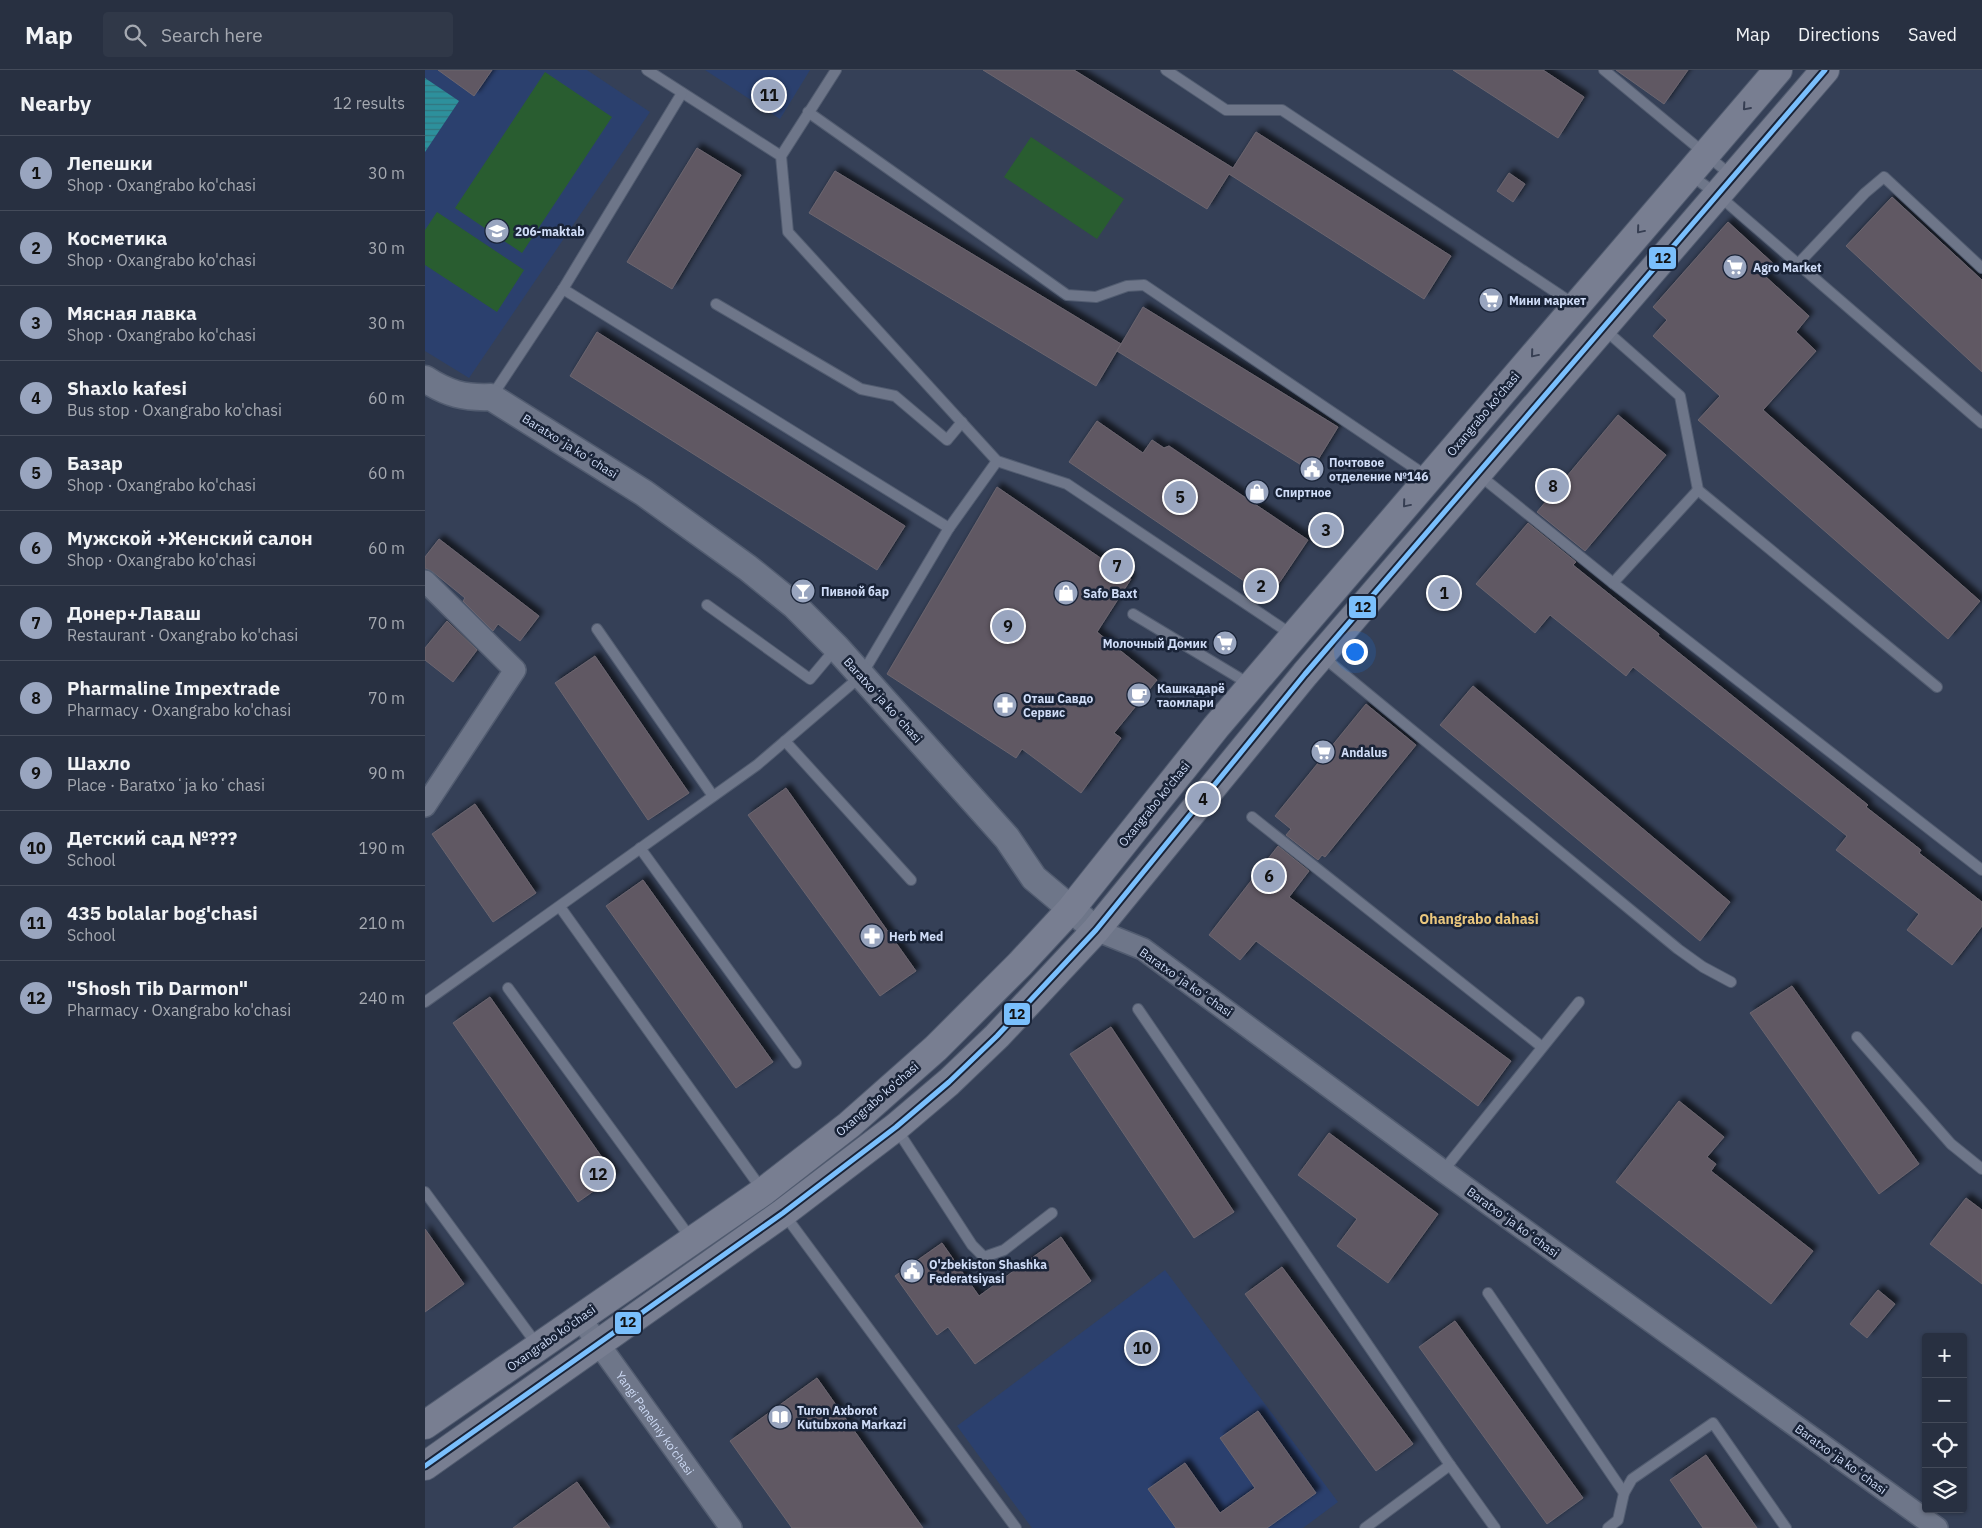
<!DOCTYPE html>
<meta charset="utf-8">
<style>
:root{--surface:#283041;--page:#303848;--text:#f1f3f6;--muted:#a5a9b1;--line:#444b5a;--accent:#99a5bf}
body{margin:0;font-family:"IBM Plex Sans",sans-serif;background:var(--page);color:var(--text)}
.controls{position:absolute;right:15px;bottom:15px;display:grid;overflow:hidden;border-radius:5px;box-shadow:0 1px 4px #0004}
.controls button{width:45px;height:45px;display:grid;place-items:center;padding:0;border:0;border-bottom:1px solid var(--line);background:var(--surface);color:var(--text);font:25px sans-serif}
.you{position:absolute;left:929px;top:581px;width:18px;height:18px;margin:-12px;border:4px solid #fff;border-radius:50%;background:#1a73e8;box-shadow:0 0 0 8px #1a73e833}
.badge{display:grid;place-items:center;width:32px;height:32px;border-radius:50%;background:var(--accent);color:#111;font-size:16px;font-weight:700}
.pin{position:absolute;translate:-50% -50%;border:2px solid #fff;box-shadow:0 1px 5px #0006}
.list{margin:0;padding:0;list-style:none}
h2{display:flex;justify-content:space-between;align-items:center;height:65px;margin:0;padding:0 20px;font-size:21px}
h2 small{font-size:16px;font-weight:400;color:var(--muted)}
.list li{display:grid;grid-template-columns:32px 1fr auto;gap:15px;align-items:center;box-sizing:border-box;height:75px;padding:0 20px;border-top:1px solid var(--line)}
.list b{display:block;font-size:19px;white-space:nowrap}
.list p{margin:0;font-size:16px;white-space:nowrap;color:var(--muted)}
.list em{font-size:16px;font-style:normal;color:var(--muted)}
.icon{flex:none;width:28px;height:28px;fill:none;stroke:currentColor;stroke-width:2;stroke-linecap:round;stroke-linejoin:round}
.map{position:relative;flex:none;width:1557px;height:1458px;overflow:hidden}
header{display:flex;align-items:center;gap:30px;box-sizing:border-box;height:70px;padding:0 25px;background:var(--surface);border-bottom:1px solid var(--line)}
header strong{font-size:24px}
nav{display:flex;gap:28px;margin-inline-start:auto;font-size:18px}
.search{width:350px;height:45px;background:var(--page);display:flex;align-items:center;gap:12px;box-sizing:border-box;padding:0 18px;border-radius:5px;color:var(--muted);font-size:19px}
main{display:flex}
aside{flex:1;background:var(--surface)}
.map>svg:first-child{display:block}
</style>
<header>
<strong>Map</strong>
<div class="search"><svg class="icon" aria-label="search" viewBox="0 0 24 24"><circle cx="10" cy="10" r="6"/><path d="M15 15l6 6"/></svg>Search here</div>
<nav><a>Map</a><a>Directions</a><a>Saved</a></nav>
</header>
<main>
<aside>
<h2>Nearby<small>12 results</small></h2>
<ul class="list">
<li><span class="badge">1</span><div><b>Лепешки</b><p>Shop · Oxangrabo ko'chasi</p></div><em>30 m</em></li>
<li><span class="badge">2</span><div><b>Косметика</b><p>Shop · Oxangrabo ko'chasi</p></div><em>30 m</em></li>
<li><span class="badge">3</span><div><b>Мясная лавка</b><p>Shop · Oxangrabo ko'chasi</p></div><em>30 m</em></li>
<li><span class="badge">4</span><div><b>Shaxlo kafesi</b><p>Bus stop · Oxangrabo ko'chasi</p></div><em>60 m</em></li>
<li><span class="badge">5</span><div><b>Базар</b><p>Shop · Oxangrabo ko'chasi</p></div><em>60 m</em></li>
<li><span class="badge">6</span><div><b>Мужской +Женский салон</b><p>Shop · Oxangrabo ko'chasi</p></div><em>60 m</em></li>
<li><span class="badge">7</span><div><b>Донер+Лаваш</b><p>Restaurant · Oxangrabo ko'chasi</p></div><em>70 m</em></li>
<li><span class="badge">8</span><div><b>Pharmaline Impextrade</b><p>Pharmacy · Oxangrabo ko'chasi</p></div><em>70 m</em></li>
<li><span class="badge">9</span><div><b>Шахло</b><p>Place · Baratxoʻja koʻchasi</p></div><em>90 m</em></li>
<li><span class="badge">10</span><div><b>Детский сад №???</b><p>School</p></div><em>190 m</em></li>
<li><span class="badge">11</span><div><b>435 bolalar bog'chasi</b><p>School</p></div><em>210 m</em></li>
<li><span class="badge">12</span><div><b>&quot;Shosh Tib Darmon&quot;</b><p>Pharmacy · Oxangrabo ko'chasi</p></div><em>240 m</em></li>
</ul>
</aside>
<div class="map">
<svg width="1557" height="1458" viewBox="0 0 1557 1458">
<defs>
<pattern id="water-rules" width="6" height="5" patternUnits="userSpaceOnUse" patternTransform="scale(1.25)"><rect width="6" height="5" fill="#2d909c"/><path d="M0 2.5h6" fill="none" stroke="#33757f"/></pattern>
<filter id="shadow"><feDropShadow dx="4.5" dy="-4.5" stdDeviation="2.5" flood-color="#0009"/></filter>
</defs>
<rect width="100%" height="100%" fill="#354057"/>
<g fill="#2b406e">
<polygon points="0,0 162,0 225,42 44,308 0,281"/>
<polygon points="280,0 385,0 355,49"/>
<polygon points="740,1200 913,1432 878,1458 607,1458 532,1356"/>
</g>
<g fill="#295d30">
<polygon points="120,2 187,47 97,183 30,138"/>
<polygon points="606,67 699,129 672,169 579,107"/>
<polygon points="12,142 99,200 72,242 0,195 0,160"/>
</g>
<polygon fill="url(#water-rules)" points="0,8 34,31 0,82"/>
<g fill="#605963" stroke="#6c656f" filter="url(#shadow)">
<polygon points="13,0 67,0 49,26"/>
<polygon points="558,0 649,0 808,98 831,62 1026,186 999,229 804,104 782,139"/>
<polygon points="1028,0 1118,0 1159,27 1133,68"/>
<polygon points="1191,0 1263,0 1239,34"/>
<polygon points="272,78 316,105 247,219 202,192"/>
<polygon points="410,101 696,274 671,316 384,143"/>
<polygon points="1084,103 1100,114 1088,132 1072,121"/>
<polygon points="1467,127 1557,210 1557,302 1421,176"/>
<polygon points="1303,152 1351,196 1341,207 1384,246 1371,262 1391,281 1338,340 1555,531 1523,569 1273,350 1295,326 1228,266 1242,250 1228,237"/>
<polygon points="718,237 913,357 886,401 692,281"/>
<polygon points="172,262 480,456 452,500 145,306"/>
<polygon points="1193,345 1241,385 1160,481 1112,442"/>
<polygon points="672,351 718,383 727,370 739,378 744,376 883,470 844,528 644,392"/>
<polygon points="572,417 706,509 672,562 732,610 689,663 696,668 656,723 597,679 591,688 462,604"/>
<polygon points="1103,453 1151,492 1148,495 1234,564 1233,566 1443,735 1441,737 1496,780 1494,783 1557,832 1557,856 1527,895 1482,860 1494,844 1411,780 1422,766 1208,597 1201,606 1125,545 1110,563 1051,514"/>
<polygon points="14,469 114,546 95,571 73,554 68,561 38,531 40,528 8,502 0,498 0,487"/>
<polygon points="22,551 52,580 28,612 0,590 0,578"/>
<polygon points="170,586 264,723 223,750 130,613"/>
<polygon points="1048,616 1305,832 1275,871 1015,655"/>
<polygon points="941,634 991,675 900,787 897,785 893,790 861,765 866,759 850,746"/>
<polygon points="361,718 491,901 455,926 323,745"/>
<polygon points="50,734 111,823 68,852 7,764"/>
<polygon points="853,776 884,801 864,827 1086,991 1053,1036 831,871 815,890 784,865"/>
<polygon points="218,810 348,992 311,1018 181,836"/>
<polygon points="1367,916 1494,1094 1454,1124 1325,943"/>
<polygon points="65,927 190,1106 153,1132 28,953"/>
<polygon points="686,957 809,1142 769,1168 645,984"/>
<polygon points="1254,1031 1299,1067 1282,1087 1291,1094 1286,1101 1388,1181 1346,1234 1191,1112"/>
<polygon points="904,1063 1013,1144 963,1213 912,1176 932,1149 873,1105"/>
<polygon points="1541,1128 1557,1140 1557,1214 1505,1174"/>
<polygon points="0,1159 39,1214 0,1242"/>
<polygon points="636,1167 666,1211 550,1294 523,1257 512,1265 470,1206 517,1173 554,1226"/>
<polygon points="857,1197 988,1374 951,1401 820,1224"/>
<polygon points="1453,1220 1470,1234 1442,1268 1425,1254"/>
<polygon points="1030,1251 1158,1428 1122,1454 994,1277"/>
<polygon points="392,1308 498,1458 367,1458 305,1371"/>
<polygon points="833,1341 891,1423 842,1458 751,1458 723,1419 760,1393 795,1443 830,1418 795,1368"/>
<polygon points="1281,1385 1332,1458 1278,1458 1245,1410"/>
<polygon points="152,1412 185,1458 88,1458"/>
</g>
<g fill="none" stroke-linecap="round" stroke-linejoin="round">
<defs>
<g id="service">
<polyline points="222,0 356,86 363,162 572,391 642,414 869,566"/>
<polyline points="741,0 801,40 857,40 1150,235"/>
<polyline points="1179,0 1307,106"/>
<polyline points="383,42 642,225 671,227 702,216 719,215 1003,407"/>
<polyline points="356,86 411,0"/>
<polyline points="1264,104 1292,124 1557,353"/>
<polyline points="1373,194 1440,123 1459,107 1557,198"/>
<polyline points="138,219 524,458"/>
<polyline points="291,234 436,319 470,326 522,370 537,352"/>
<polyline points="1178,258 1255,326 1273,420 1512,617"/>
<polyline points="67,326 138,219 257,23"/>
<polyline points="1053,404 1188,513 1557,800"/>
<polyline points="1188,513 1273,420"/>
<polyline points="282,535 385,609 411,578"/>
<polyline points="708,544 826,615"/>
<polyline points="172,559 288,726"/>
<polyline points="897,586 1253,879 1278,897 1306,912"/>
<polyline points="360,671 486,810"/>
<polyline points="827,747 1117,977"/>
<polyline points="215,778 371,993"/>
<polyline points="135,837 338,1121"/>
<polyline points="83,918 267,1170"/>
<polyline points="0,932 332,695 436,606 524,458 572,391"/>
<polyline points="713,939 1025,1395"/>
<polyline points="1432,967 1526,1074 1557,1099"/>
<polyline points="471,1058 547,1175 559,1187 579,1180 627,1143"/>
<polyline points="1018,1101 1154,932"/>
<polyline points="0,1122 113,1276"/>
<polyline points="359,1144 591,1458"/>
<polyline points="1063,1223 1199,1423"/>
<polyline points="940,1458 1025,1395 1070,1458"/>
<polyline points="1183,1458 1193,1450 1199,1423 1207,1409 1288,1353 1361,1458"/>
</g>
<g id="minor">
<polyline points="0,511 90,600 0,736"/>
<polyline points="671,860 718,879 1018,1101 1512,1458"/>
<path id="s1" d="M 155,1248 L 306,1458"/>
</g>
<path id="tertiary" d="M 0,309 C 23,324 39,328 66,327 L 219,423 L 323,498 L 370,536 L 411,577 L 582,768 L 609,808 L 671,860"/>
<g id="secondary">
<polyline points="0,1355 339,1121 424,1055 511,978 595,894 646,839 791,657 1353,0"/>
<polyline points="0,1396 358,1143 471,1057 524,1012 572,966 671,860 880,604 1400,0"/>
</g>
</defs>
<use href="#service" stroke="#525c70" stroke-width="12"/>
<use href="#minor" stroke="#525c70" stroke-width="24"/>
<use href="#tertiary" stroke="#525c70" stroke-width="29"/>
<use href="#secondary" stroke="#525c70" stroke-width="30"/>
<use href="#service" stroke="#6e7689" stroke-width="10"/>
<use href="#minor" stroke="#6e7689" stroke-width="21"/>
<use href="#tertiary" stroke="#6e7689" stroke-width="26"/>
<use href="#secondary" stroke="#787e91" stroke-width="28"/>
<defs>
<polyline id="bus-1" points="0,1396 358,1143 471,1057 524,1012 572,966 671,860 880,604 1400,0"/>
</defs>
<use href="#bus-1" stroke="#192337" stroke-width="9"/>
<use href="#bus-1" stroke="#7abffc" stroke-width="5"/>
</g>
<defs><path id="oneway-chevron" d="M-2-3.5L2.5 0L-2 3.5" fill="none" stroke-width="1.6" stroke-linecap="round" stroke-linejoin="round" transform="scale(1.25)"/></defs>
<g stroke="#363e52">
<use href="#oneway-chevron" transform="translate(1321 37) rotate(131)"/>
<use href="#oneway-chevron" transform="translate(1215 160) rotate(130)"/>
<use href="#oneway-chevron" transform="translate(1109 284) rotate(130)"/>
<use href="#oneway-chevron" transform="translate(981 434) rotate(130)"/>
</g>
<defs>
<symbol id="school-disc" viewBox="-11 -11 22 22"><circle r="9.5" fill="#99a5bf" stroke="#192337"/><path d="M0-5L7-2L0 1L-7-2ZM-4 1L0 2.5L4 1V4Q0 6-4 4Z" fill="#fff"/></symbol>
<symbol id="supermarket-disc" viewBox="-11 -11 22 22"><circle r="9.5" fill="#99a5bf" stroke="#192337"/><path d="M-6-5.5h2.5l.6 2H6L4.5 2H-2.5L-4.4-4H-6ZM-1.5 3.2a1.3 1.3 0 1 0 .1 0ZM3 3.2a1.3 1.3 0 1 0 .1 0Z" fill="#fff"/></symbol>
<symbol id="civic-disc" viewBox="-11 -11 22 22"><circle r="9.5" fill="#99a5bf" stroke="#192337"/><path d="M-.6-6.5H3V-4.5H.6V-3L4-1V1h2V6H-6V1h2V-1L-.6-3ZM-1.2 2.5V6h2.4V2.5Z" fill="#fff"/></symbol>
<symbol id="shop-disc" viewBox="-11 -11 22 22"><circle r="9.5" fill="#99a5bf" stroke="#192337"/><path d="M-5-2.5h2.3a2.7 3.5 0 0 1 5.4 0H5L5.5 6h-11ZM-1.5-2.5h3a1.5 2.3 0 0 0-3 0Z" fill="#fff"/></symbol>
<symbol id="bar-disc" viewBox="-11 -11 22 22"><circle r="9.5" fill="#99a5bf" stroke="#192337"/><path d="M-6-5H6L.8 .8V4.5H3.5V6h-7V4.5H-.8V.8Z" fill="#fff"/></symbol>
<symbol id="cafe-disc" viewBox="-11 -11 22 22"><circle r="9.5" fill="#99a5bf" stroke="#192337"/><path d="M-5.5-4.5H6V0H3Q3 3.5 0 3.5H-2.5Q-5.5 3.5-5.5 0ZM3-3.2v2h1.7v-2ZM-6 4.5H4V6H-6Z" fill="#fff"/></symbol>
<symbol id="pharmacy-disc" viewBox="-11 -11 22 22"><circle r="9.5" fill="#99a5bf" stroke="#192337"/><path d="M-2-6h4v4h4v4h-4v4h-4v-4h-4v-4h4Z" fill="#fff"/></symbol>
<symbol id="library-disc" viewBox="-11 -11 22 22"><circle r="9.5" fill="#99a5bf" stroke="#192337"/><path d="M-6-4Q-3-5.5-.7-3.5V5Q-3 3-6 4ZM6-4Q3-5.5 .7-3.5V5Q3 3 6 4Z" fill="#fff"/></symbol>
</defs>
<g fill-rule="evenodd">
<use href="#school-disc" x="58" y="147" width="28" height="28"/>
<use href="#supermarket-disc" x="1296" y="183" width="28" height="28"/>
<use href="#supermarket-disc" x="1052" y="216" width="28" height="28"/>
<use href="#civic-disc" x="873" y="385" width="28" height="28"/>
<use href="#shop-disc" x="818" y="408" width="28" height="28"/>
<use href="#bar-disc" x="364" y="507" width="28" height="28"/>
<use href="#shop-disc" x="627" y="509" width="28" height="28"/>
<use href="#supermarket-disc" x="786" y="559" width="28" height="28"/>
<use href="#cafe-disc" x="700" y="611" width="28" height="28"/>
<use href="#pharmacy-disc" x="566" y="621" width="28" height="28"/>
<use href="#supermarket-disc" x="884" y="668" width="28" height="28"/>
<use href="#pharmacy-disc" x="433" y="852" width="28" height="28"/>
<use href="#civic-disc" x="473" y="1187" width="28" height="28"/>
<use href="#library-disc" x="341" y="1333" width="28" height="28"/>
</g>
<g text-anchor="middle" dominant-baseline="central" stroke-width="5" stroke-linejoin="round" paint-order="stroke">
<g font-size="12" font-weight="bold" fill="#cfdcf7" stroke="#192337" text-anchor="start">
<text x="90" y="161">206-maktab</text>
<text x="1328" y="197">Agro Market</text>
<text x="1084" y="230">Мини маркет</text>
<text x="904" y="392">Почтовое<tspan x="904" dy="14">отделение №146</tspan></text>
<text x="850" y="422">Спиртное</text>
<text x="396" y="521">Пивной бар</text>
<text x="658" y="523">Safo Baxt</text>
<text x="782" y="573" text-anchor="end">Молочный Домик</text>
<text x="732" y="618">Кашкадарё<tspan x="732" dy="14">таомлари</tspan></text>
<text x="598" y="628">Оташ Савдо<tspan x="598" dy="14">Сервис</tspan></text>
<text x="916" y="682">Andalus</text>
<text x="464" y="866">Herb Med</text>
<text x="504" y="1194">O'zbekiston Shashka<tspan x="504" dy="14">Federatsiyasi</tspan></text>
<text x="372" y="1340">Turon Axborot<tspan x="372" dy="14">Kutubxona Markazi</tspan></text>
</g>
<g font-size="12" fill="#cfdcf7" stroke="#192337">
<text transform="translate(1058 344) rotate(-50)">Oxangrabo ko'chasi</text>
<text transform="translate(145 376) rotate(32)">Baratxoʻja koʻchasi</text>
<text transform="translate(458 630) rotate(48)">Baratxoʻja koʻchasi</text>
<text transform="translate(729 734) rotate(-51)">Oxangrabo ko'chasi</text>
<text transform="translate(761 912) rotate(35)">Baratxoʻja koʻchasi</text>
<text transform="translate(452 1029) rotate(-41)">Oxangrabo ko'chasi</text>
<text transform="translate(1088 1152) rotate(36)">Baratxoʻja koʻchasi</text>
<text transform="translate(126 1268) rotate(-35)">Oxangrabo ko'chasi</text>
<text stroke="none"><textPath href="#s1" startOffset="129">Yangi Panelniy ko'chasi</textPath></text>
<text transform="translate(1416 1389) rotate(36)">Baratxoʻja koʻchasi</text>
</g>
<g font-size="14" font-weight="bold" fill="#e9c67d" stroke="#192337">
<text x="1054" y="849">Ohangrabo dahasi</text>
</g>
</g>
<g stroke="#192337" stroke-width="2">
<rect x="1223" y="176" width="29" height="24" rx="5" fill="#7abffc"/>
<rect x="923" y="525" width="29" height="24" rx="5" fill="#7abffc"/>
<rect x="578" y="932" width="28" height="24" rx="5" fill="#7abffc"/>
<rect x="189" y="1241" width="28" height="24" rx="5" fill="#7abffc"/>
</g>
<g font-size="14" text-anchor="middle" font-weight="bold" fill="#111">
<text x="1238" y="193">12</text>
<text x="938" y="542">12</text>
<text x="592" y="949">12</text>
<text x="203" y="1257">12</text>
</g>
</svg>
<div class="controls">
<button>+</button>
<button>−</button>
<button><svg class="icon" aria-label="locate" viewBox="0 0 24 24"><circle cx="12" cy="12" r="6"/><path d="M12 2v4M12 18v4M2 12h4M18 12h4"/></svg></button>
<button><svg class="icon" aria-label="layers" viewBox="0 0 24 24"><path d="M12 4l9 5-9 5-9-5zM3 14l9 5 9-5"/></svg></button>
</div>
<div class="you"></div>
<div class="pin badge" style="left:1019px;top:523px">1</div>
<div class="pin badge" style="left:836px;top:516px">2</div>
<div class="pin badge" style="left:901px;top:460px">3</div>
<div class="pin badge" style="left:778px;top:729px">4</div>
<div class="pin badge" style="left:755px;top:427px">5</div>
<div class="pin badge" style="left:844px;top:806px">6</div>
<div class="pin badge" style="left:692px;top:496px">7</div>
<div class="pin badge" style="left:1128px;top:416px">8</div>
<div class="pin badge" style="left:583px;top:556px">9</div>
<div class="pin badge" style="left:717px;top:1278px">10</div>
<div class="pin badge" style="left:344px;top:25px">11</div>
<div class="pin badge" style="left:173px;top:1104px">12</div>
</div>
</main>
